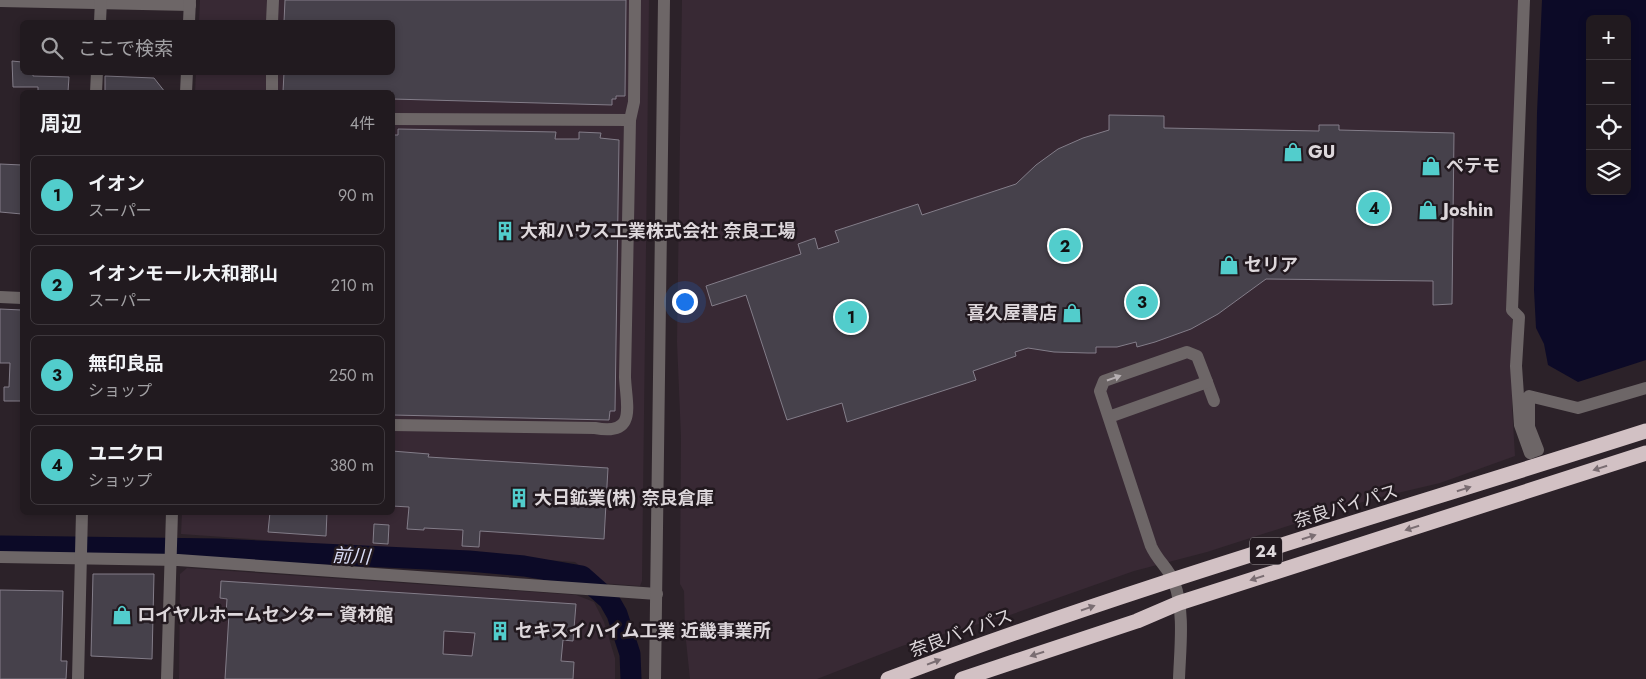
<!DOCTYPE html>
<html lang="ja">
<meta charset="utf-8">
<style>
:root{--surface:#211a1f;--page:#292328;--text:#f1f3f6;--muted:#a2a1a4;--line:#3e383d;--accent:#52cdcc}
body{margin:0;font-family:Jost,"Noto Sans JP",sans-serif;background:var(--page);color:var(--text)}
.controls{position:absolute;right:15px;top:15px;display:grid;overflow:hidden;border-radius:8px;box-shadow:0 2px 8px #0003}
.controls button{width:45px;height:45px;display:grid;place-items:center;padding:0;border:0;border-bottom:1px solid var(--line);background:var(--surface);color:var(--text);font:25px sans-serif}
.you{position:absolute;left:684px;top:301px;width:18px;height:18px;margin:-12px;border:4px solid #fff;border-radius:50%;background:#1a73e8;box-shadow:0 0 0 8px #1a73e833}
.badge{display:grid;place-items:center;width:32px;height:32px;border-radius:50%;background:var(--accent);color:#111;font-size:16px;font-weight:700}
.pin{position:absolute;translate:-50% -50%;border:2px solid #fff;box-shadow:0 1px 5px #0006}
.list{margin:0;padding:0;list-style:none}
h2{display:flex;justify-content:space-between;align-items:center;height:65px;margin:0;padding:0 20px;font-size:21px}
h2 small{font-size:16px;font-weight:400;color:var(--muted)}
.list li{display:grid;grid-template-columns:32px 1fr auto;gap:15px;align-items:center;box-sizing:border-box;height:80px;margin:0 10px 10px;padding:0 10px;border:1px solid var(--line);border-radius:8px}
.list b{display:block;font-size:19px;white-space:nowrap}
.list p{margin:0;font-size:16px;white-space:nowrap;color:var(--muted)}
.list em{font-size:16px;font-style:normal;color:var(--muted)}
.icon{flex:none;width:28px;height:28px;fill:none;stroke:currentColor;stroke-width:2;stroke-linecap:round;stroke-linejoin:round}
.map{position:relative;flex:none;width:1646px;height:679px;overflow:hidden}
.search{position:absolute;background:var(--surface);box-shadow:0 2px 8px #0003;left:20px;top:20px;width:375px;height:55px;display:flex;align-items:center;gap:12px;box-sizing:border-box;padding:0 18px;border-radius:8px;color:var(--muted);font-size:19px}
.panel{position:absolute;background:var(--surface);box-shadow:0 2px 8px #0003;left:20px;top:90px;width:375px;height:425px;border-radius:8px}
.map>svg:first-child{display:block}
</style>
<div class="map">
<svg width="1646" height="679" viewBox="0 0 1646 679">
<rect width="100%" height="100%" fill="#2c2229"/>
<g fill="#382934">
<polygon points="200,0 649,0 642,581 640,586 600,583 575,562 181,534 182,513 392,512 392,92 195,92 196,73 392,72 392,22 199,22"/>
<polygon points="682,0 1520,0 1512,316 1512,406 1515,456 1440,483 1372,499 1207,552 1134,571 1010,615 902,646 817,679 690,679 685,631 684,591 680,584 681,437 677,342"/>
<polygon points="187,568 576,595 594,602 604,622 615,658 615,679 179,679 180,574"/>
</g>
<path fill="#0c0a27" fill-rule="evenodd" d="M 1542,0 L 1646,0 L 1646,360 L 1578,382 L 1548,365 L 1544,344 L 1536,328 L 1534,290 L 1537,113 ZM 1590,19 L 1627,19 L 1627,191 L 1590,191 Z"/>
<g fill="none" stroke-linecap="round" stroke-linejoin="round">
<polyline stroke="#0c0a27" stroke-width="21" points="0,546 218,549 469,561 524,566 582,576 609,600 617,614 630,654 631,679"/>
</g>
<g fill="#46414b" stroke="#837d89" fill-rule="evenodd">
<polygon points="285,0 626,0 625,96 616,96 616,99 612,99 612,105 392,99 392,92 283,92 284,72 392,72 392,22 284,22"/>
<polygon points="12,61 22,62 22,72 33,72 33,76 69,77 68,92 38,92 38,87 13,87"/>
<polygon points="105,76 154,78 165,92 105,92"/>
<polygon points="1109,115 1164,116 1164,128 1319,131 1319,125 1339,125 1339,130 1454,133 1452,304 1433,305 1433,281 1266,279 1218,314 1191,329 1155,342 1137,347 1136,342 1117,347 1096,347 1096,353 1088,353 1054,352 1028,348 1015,352 1016,356 973,371 976,380 847,422 842,403 787,420 746,295 712,306 706,286 801,254 798,244 815,238 818,249 839,242 835,231 918,204 922,215 1016,184 1036,165 1058,149 1083,138 1109,130"/>
<polygon points="398,129 556,132 555,139 579,139 579,132 601,133 600,138 619,140 615,411 610,411 609,420 392,415 392,135 398,135"/>
<polygon points="0,164 22,165 22,214 0,212"/>
<polygon points="0,309 22,310 22,401 4,401 4,387 9,387 10,363 0,363"/>
<polygon points="392,451 429,454 428,457 608,468 604,539 480,531 479,547 462,546 463,530 424,528 424,530 407,529 409,507 392,506"/>
<polygon points="270,512 327,512 326,536 268,532"/>
<polygon points="374,524 389,525 388,544 373,543"/>
<polygon points="93,574 154,574 152,659 91,656"/>
<path d="M 221,581 L 576,604 L 573,641 L 563,640 L 561,661 L 574,662 L 573,679 L 225,679 L 229,614 L 226,614 L 227,599 L 220,598 ZM 444,631 L 475,633 L 472,656 L 443,654 Z"/>
<polygon points="0,590 63,591 61,661 67,661 66,679 0,679"/>
</g>
<g fill="none" stroke-linecap="round" stroke-linejoin="round">
<g stroke="#6d6667" stroke-width="12">
<polyline points="1524,0 1512,310 1519,317 1516,366 1520,425 1530,453 1538,450 1529,427 1529,396 1578,408 1646,388"/>
<polyline points="0,1 190,5"/>
<polyline points="100,22 101,0"/>
<polyline points="189,22 190,0"/>
<polyline points="272,22 273,0"/>
<polyline points="96,92 97,72"/>
<polyline points="186,92 187,72"/>
<polyline points="272,92 272,72"/>
<path d="M 392,119 L 630,120 L 625,377 C 626,405 638,436 595,428 L 392,425"/>
<polyline points="630,120 634,102 635,0"/>
<polyline points="0,297 22,298"/>
<polyline points="1207,382 1214,401"/>
<path d="M 1109,417 L 1207,382 L 1197,356 L 1187,352 L 1104,381 L 1100,391 L 1151,546 C 1157,560 1169,569 1174,582 C 1185,611 1180,649 1179,679"/>
<polyline points="0,557 178,560 657,594"/>
<polyline points="78,679 82,512"/>
<polyline points="167,679 172,512"/>
<polyline points="655,679 664,0"/>
</g>
<g stroke="#d2c1c4" stroke-width="15">
<path d="M 888,679 C 1137,585 1393,512 1646,431"/>
<polyline points="962,679 1137,621 1179,603 1646,453"/>
</g>
</g>
<defs><path id="oneway-solid" d="M-6-.8H1V-3.2L6.5 0L1 3.2V.8H-6Z" transform="scale(1.25)"/></defs>
<use fill="#b6afb2" href="#oneway-solid" transform="translate(1114 378) rotate(-19)"/>
<g fill="#7a6d72">
<use href="#oneway-solid" transform="translate(1600 468) rotate(162)"/>
<use href="#oneway-solid" transform="translate(1464 489) rotate(-18)"/>
<use href="#oneway-solid" transform="translate(1412 528) rotate(162)"/>
<use href="#oneway-solid" transform="translate(1309 537) rotate(-18)"/>
<use href="#oneway-solid" transform="translate(1257 578) rotate(162)"/>
<use href="#oneway-solid" transform="translate(1088 608) rotate(-19)"/>
<use href="#oneway-solid" transform="translate(1037 654) rotate(162)"/>
<use href="#oneway-solid" transform="translate(934 662) rotate(-21)"/>
</g>
<defs>
<symbol id="shop-bare" viewBox="-9 -9 18 18"><path d="M-5-2.5h2.3a2.7 3.5 0 0 1 5.4 0H5L5.5 6h-11ZM-1.5-2.5h3a1.5 2.3 0 0 0-3 0Z" fill="#52cdcc" stroke="#22191f" stroke-width="2.5" paint-order="stroke"/></symbol>
<symbol id="building-bare" viewBox="-9 -9 18 18"><path d="M-4-6H4V6H1V3H-1V6H-4ZM-2.5-4.3h1.7v1.8h-1.7ZM.8-4.3h1.7v1.8H.8ZM-2.5-1h1.7V.8h-1.7ZM.8-1h1.7V.8H.8Z" fill="#52cdcc" stroke="#22191f" stroke-width="2.5" paint-order="stroke"/></symbol>
</defs>
<g fill-rule="evenodd">
<use href="#shop-bare" x="1279" y="138" width="28" height="28"/>
<use href="#shop-bare" x="1417" y="152" width="28" height="28"/>
<use href="#shop-bare" x="1414" y="196" width="28" height="28"/>
<use href="#building-bare" x="491" y="217" width="28" height="28"/>
<use href="#shop-bare" x="1215" y="251" width="28" height="28"/>
<use href="#shop-bare" x="1058" y="299" width="28" height="28"/>
<use href="#building-bare" x="505" y="484" width="28" height="28"/>
<use href="#shop-bare" x="108" y="601" width="28" height="28"/>
<use href="#building-bare" x="486" y="617" width="28" height="28"/>
</g>
<g text-anchor="middle" dominant-baseline="central" stroke-width="5" stroke-linejoin="round" paint-order="stroke">
<rect fill="#22191f" stroke="#a59ea3" stroke-width="1" x="1250" y="537.5" width="32" height="27" rx="4"/>
<g font-size="16" font-weight="bold" fill="#ddd7db">
<text x="1266" y="551">24</text>
</g>
<g font-size="18" font-weight="bold" fill="#ddd7db" stroke="#22191f" text-anchor="start">
<text x="1308" y="152">GU</text>
<text x="1446" y="166">ペテモ</text>
<text x="1443" y="210">Joshin</text>
<text x="520" y="231">大和ハウス工業株式会社 奈良工場</text>
<text x="1244" y="265">セリア</text>
<text x="1057" y="313" text-anchor="end">喜久屋書店</text>
<text x="534" y="498">大日鉱業(株) 奈良倉庫</text>
<text x="137" y="615">ロイヤルホームセンター 資材館</text>
<text x="515" y="631">セキスイハイム工業 近畿事業所</text>
</g>
<g font-size="18" fill="#ddd7db" stroke="#22191f">
<text transform="translate(1346 506) rotate(-17)">奈良バイパス</text>
<text transform="translate(961 633) rotate(-20)">奈良バイパス</text>
</g>
<g font-size="19" font-style="italic" fill="#daddf7" stroke="#22191f">
<text transform="translate(351 556) rotate(3)">前川</text>
</g>
</g>
</svg>
<div class="controls">
<button>+</button>
<button>−</button>
<button><svg class="icon" aria-label="locate" viewBox="0 0 24 24"><circle cx="12" cy="12" r="6"/><path d="M12 2v4M12 18v4M2 12h4M18 12h4"/></svg></button>
<button><svg class="icon" aria-label="layers" viewBox="0 0 24 24"><path d="M12 4l9 5-9 5-9-5zM3 14l9 5 9-5"/></svg></button>
</div>
<div class="you"></div>
<div class="pin badge" style="left:851px;top:317px">1</div>
<div class="pin badge" style="left:1065px;top:246px">2</div>
<div class="pin badge" style="left:1142px;top:302px">3</div>
<div class="pin badge" style="left:1374px;top:208px">4</div>
<div class="search"><svg class="icon" aria-label="search" viewBox="0 0 24 24"><circle cx="10" cy="10" r="6"/><path d="M15 15l6 6"/></svg>ここで検索</div>
<section class="panel">
<h2>周辺<small>4件</small></h2>
<ul class="list">
<li><span class="badge">1</span><div><b>イオン</b><p>スーパー</p></div><em>90 m</em></li>
<li><span class="badge">2</span><div><b>イオンモール大和郡山</b><p>スーパー</p></div><em>210 m</em></li>
<li><span class="badge">3</span><div><b>無印良品</b><p>ショップ</p></div><em>250 m</em></li>
<li><span class="badge">4</span><div><b>ユニクロ</b><p>ショップ</p></div><em>380 m</em></li>
</ul>
</section>
</div>
